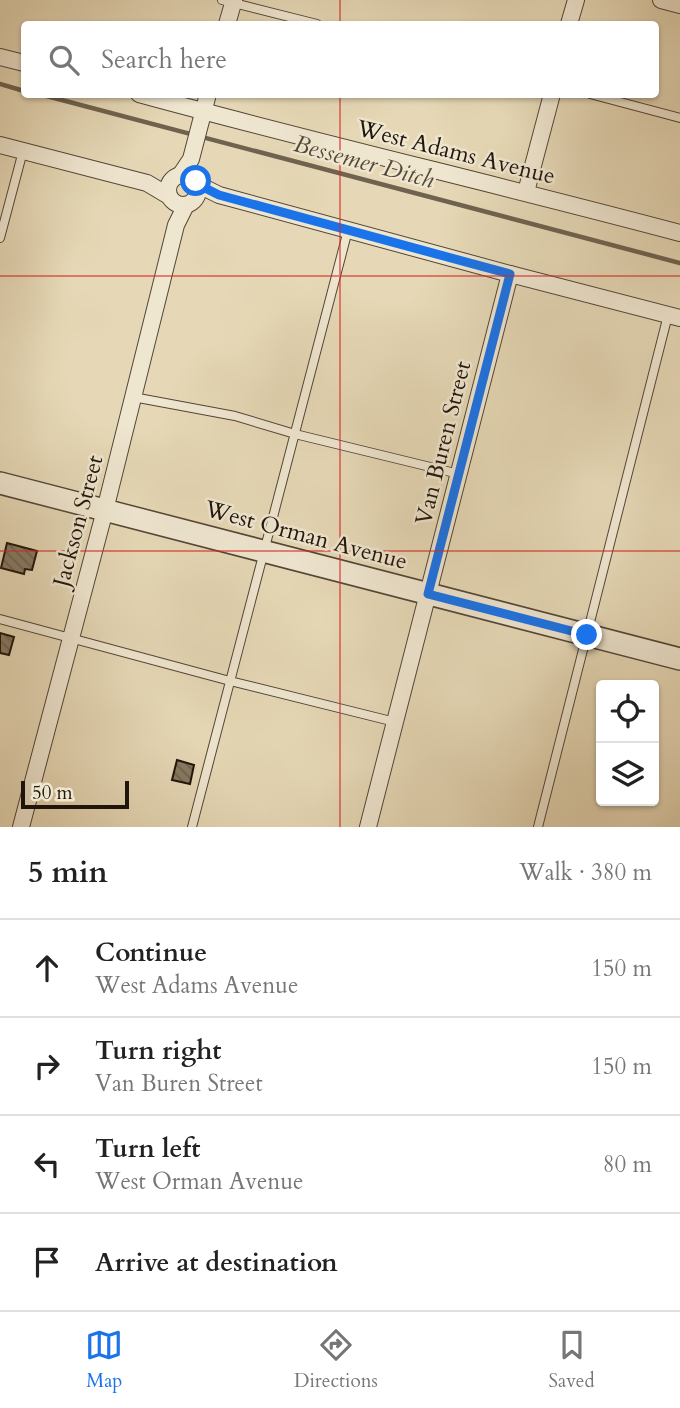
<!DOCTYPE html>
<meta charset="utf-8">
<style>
:root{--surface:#fff;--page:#f6f6f6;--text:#222;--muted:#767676;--line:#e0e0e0;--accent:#1a73e8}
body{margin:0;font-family:Cardo,serif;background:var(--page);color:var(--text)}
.controls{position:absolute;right:21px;bottom:21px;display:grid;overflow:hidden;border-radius:7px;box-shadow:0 2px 5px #0004}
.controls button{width:63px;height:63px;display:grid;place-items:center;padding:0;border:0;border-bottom:2px solid var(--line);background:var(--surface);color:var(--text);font:35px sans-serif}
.scale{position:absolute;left:21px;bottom:18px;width:108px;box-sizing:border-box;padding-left:7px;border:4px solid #20150b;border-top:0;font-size:19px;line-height:24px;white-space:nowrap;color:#20150b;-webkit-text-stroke:5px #efe6d0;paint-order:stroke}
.stop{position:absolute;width:21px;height:21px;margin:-16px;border:5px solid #1a73e8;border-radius:50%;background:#fff}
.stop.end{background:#1a73e8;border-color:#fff;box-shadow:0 2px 7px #0008}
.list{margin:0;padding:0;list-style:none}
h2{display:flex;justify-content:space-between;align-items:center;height:91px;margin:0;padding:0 28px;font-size:30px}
h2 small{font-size:23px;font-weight:400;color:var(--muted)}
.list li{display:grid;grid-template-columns:46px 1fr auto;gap:21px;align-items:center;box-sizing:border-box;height:98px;padding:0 28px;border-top:2px solid var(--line)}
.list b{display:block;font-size:26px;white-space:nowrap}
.list p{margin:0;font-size:23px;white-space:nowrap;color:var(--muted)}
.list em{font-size:23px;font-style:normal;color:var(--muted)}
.icon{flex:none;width:38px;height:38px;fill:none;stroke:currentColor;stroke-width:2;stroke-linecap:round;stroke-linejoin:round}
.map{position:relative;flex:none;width:680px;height:827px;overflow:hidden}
.search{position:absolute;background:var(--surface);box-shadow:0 2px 5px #0004;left:21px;right:21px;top:21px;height:77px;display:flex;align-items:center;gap:18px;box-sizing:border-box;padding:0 24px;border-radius:7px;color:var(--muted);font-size:26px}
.sheet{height:483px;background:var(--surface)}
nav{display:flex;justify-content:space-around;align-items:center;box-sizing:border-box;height:98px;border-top:2px solid var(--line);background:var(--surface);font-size:19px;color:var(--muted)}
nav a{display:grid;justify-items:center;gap:4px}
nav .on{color:var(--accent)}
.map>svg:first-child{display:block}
</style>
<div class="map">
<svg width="680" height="827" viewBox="0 0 680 827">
<defs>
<pattern id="building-back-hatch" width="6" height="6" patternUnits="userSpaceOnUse" patternTransform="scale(1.75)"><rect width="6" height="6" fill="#877a64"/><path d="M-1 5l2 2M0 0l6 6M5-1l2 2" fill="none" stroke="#6e6351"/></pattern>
</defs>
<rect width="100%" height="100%" fill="#e6d8b6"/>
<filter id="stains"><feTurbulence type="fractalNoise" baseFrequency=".00286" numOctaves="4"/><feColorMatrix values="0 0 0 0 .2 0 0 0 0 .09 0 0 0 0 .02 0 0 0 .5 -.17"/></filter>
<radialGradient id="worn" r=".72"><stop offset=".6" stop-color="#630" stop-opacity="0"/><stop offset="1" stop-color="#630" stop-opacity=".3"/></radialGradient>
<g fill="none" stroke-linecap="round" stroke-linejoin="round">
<g stroke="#6f624f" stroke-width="4.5">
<polyline points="0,84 24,91"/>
<polyline points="39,94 680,263"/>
</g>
</g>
<g fill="url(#building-back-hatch)" stroke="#20150b" stroke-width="2">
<polygon points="7,543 37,551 32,570 25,569 24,574 1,568"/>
<polygon points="0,633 14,637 9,655 0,653"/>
<polygon points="177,760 194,765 190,784 172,780"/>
</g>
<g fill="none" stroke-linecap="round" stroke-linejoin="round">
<defs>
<g id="service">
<polyline points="222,0 317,24"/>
<polyline points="590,94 680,118"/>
<polyline points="0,238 23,151"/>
<polyline points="133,397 235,416 295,434 459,474"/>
<polyline points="0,619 230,681 395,722"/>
<polyline points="192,827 348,230"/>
<polyline points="538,827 668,315"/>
</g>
<g id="minor">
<polyline points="661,0 680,5"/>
<polyline points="227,24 234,0"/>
<polyline points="569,24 576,0"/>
<polyline points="0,57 24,63"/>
<path d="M 139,94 C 318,143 500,185 680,233"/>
<polyline points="0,145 147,183 169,196"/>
<polyline points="181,174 191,159 208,94"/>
<circle cx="183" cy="190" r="15"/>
<polyline points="197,184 219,195 510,274 680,318"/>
<polyline points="526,192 552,94"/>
<polyline points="21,827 105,510 176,225 186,205"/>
<polyline points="368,827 510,274"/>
</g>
<polyline id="tertiary" points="0,483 680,659"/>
</defs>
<use href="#service" stroke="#524636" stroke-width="10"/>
<use href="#minor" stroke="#524636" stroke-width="18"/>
<use href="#tertiary" stroke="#524636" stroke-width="24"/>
<use href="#service" stroke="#efe6d0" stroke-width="8"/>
<use href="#minor" stroke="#efe6d0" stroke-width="16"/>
<use href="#tertiary" stroke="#efe6d0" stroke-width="21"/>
</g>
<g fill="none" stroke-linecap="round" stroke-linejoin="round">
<polyline stroke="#1a73e8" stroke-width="9" points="196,181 197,184 219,195 510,274 428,594 587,635"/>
</g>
<path fill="none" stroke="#d62828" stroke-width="2" stroke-opacity="0.55" d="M 340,0 L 340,24M 340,94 L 340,827M 0,276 L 680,276M 0,551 L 680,551"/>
<g text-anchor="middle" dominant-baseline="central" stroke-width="5" stroke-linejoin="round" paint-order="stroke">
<g font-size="23" fill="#20150b" stroke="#efe6d0">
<text transform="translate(456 152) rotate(14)">West Adams Avenue</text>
<text transform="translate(443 443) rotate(-76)">Van Buren Street</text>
<text transform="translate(78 521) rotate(-75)">Jackson Street</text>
<text transform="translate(306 535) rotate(15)">West Orman Avenue</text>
</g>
<g font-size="24" font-style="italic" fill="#544938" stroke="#efe6d0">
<text transform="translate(364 162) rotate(15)">Bessemer Ditch</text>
</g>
</g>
<rect width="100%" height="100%" filter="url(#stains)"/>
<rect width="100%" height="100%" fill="url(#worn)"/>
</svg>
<div class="controls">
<button><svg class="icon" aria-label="locate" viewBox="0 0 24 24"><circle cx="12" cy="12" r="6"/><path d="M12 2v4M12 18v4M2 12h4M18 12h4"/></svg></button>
<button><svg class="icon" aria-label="layers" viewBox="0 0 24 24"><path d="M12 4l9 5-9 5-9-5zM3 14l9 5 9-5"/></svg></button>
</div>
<div class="scale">50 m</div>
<div class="stop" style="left:196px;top:181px"></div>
<div class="stop end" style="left:587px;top:635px"></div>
<div class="search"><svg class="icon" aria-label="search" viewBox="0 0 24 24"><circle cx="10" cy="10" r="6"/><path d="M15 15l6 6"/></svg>Search here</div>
</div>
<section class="sheet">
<h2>5 min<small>Walk · 380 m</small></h2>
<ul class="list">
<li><svg class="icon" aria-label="ahead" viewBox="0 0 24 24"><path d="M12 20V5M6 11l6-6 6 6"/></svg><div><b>Continue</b><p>West Adams Avenue</p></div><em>150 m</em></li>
<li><svg class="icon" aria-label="right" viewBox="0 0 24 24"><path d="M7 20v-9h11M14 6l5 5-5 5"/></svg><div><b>Turn right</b><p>Van Buren Street</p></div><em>150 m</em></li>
<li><svg class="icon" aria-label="left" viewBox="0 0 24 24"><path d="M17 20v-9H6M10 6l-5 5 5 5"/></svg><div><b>Turn left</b><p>West Orman Avenue</p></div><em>80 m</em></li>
<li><svg class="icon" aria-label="arrive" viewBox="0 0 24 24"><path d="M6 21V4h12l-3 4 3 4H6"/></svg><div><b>Arrive at destination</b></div></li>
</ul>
</section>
<nav>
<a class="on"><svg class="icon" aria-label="map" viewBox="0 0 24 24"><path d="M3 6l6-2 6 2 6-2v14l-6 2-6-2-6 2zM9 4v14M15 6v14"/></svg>Map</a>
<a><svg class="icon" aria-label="directions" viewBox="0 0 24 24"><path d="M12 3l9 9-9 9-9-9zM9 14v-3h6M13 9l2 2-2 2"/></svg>Directions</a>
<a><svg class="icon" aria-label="saved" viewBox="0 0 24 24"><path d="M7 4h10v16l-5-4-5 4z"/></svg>Saved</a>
</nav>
